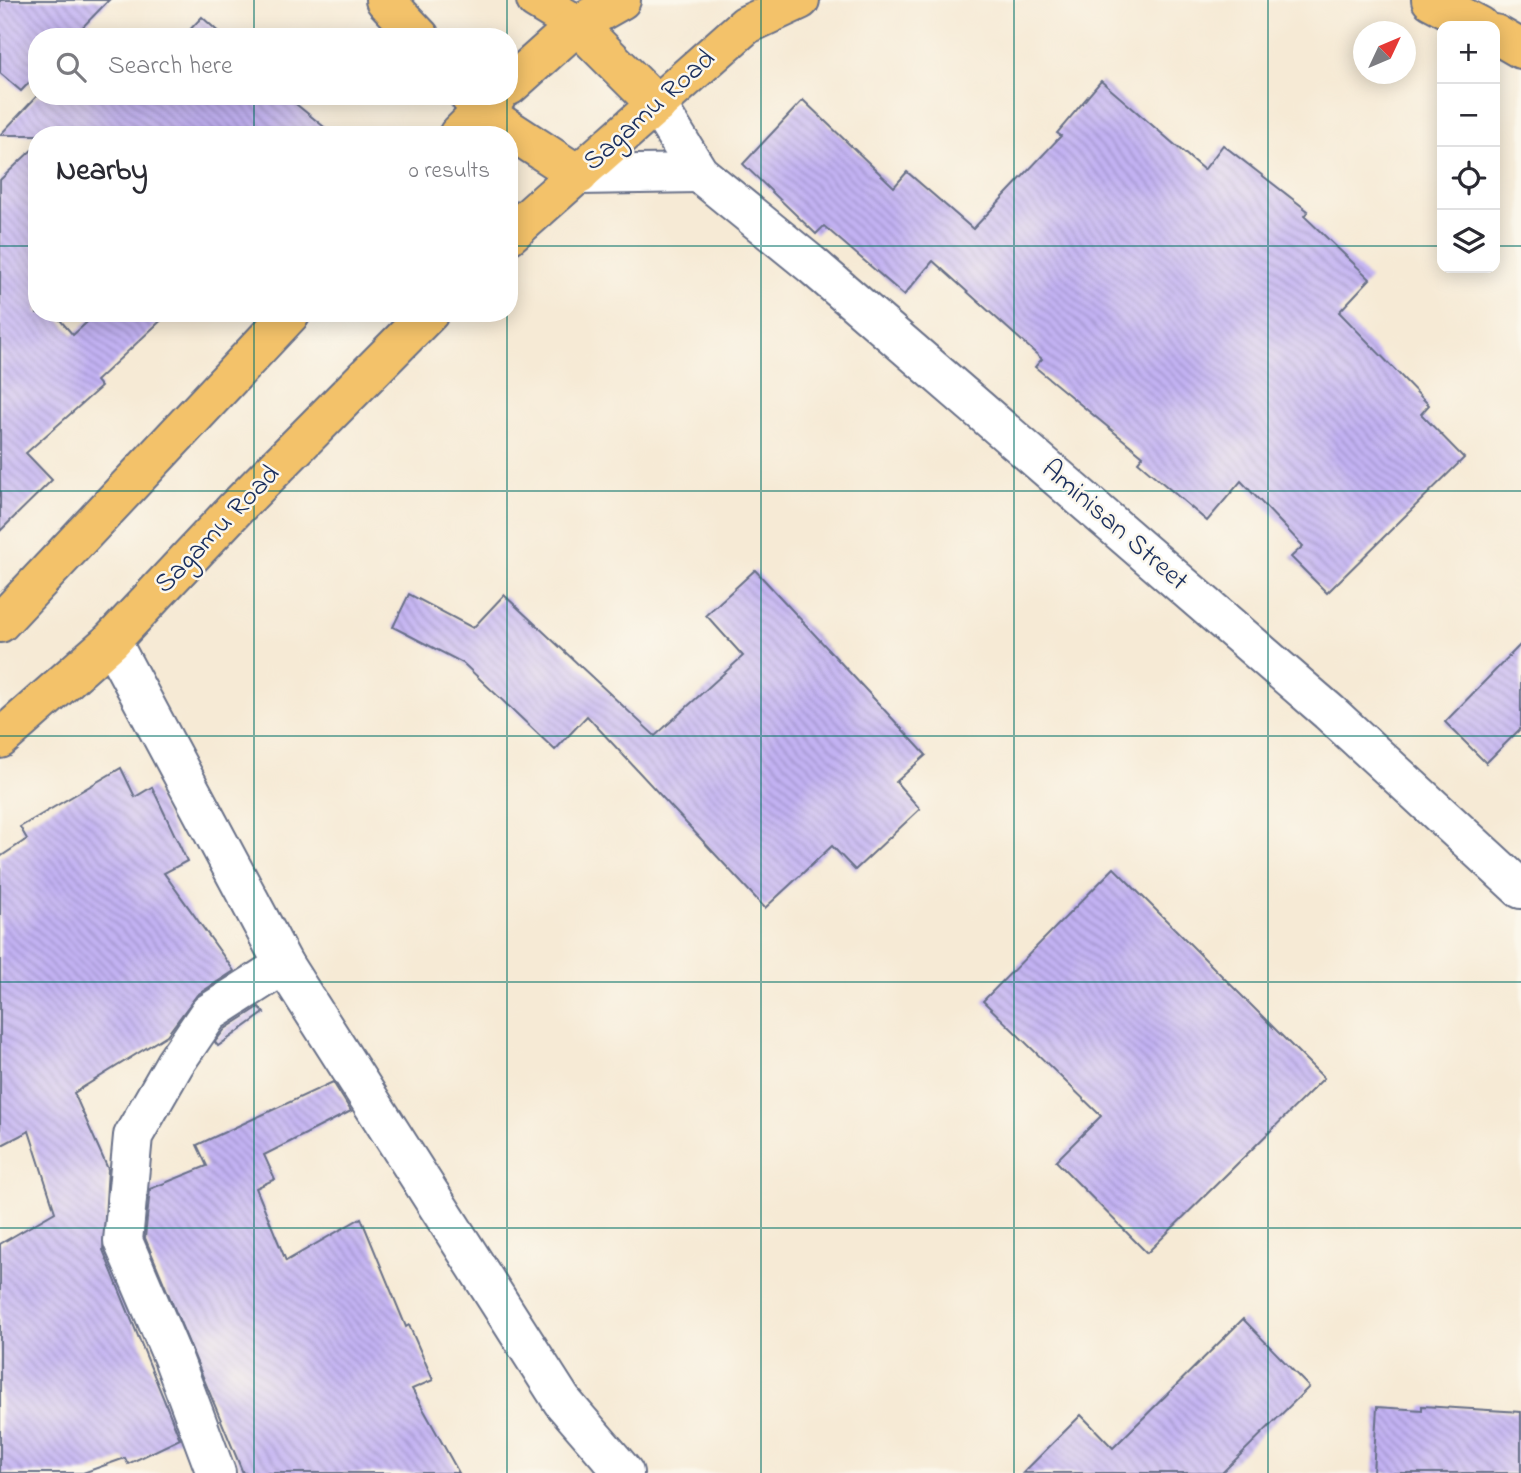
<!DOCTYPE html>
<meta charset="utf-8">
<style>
:root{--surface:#fff;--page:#f2f2f3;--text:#2b2b33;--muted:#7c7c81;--line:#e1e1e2}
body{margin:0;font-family:"Indie Flower",sans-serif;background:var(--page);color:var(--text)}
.controls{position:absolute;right:21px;top:21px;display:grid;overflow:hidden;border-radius:14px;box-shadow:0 4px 18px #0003}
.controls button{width:63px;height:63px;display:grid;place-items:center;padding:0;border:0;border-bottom:2px solid var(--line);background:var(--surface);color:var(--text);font:35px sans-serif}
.compass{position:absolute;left:1353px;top:21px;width:63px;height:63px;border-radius:50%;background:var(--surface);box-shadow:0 4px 18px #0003;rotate:46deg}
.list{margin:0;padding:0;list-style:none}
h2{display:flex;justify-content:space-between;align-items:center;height:91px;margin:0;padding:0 28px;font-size:30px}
h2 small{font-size:23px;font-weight:400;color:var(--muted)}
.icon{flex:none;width:38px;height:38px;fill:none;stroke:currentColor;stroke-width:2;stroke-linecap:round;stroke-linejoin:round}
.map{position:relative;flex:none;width:1521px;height:1473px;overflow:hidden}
.search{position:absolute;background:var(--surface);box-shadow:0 4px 18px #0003;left:28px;top:28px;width:490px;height:77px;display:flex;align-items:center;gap:18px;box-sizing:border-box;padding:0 24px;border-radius:28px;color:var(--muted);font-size:26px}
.panel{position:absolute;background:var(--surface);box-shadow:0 4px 18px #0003;left:28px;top:126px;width:490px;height:196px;border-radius:28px}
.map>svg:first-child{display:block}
</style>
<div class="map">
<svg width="1521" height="1473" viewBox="0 0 1521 1473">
<defs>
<pattern id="building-back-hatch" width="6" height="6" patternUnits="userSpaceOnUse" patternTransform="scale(1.75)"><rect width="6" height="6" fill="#c3b2f3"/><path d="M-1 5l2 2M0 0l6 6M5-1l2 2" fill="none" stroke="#9e91c8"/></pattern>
</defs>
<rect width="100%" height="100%" fill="#fbf7ec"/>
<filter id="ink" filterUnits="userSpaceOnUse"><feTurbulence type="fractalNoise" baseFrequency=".0143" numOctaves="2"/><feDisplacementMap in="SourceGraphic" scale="14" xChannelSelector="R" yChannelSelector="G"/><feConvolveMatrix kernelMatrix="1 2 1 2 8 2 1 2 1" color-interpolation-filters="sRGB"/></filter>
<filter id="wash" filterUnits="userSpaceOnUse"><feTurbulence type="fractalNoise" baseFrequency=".00686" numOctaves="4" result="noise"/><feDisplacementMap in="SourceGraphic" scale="28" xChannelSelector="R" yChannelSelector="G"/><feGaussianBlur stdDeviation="1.57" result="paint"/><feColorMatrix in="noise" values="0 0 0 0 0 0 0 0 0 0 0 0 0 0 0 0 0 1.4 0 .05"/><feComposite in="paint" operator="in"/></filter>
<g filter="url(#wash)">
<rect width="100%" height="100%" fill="#f6ead5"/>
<g id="blocks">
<g fill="url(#building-back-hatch)">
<polygon points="0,0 109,0 73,37 37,37 37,74 21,91 0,73"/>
<polygon points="202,17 224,37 183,37"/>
<polygon points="1101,81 1204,170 1223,145 1308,211 1304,216 1370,279 1339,312 1429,405 1421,414 1464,458 1327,593 1291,557 1303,546 1241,481 1207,521 1138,462 1143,456 1035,367 1042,359 933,261 904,295 824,226 816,234 743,164 803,100 894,187 907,172 973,229 1061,136 1057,133"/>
<polygon points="37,96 286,96 334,135 0,135"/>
<polygon points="37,145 37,313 54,313 73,335 97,313 169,313 96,381 101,387 26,453 52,480 0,531 0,180"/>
<polygon points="755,570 926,755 896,782 920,809 855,870 832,846 765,908 587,716 555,750 463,663 393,627 409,594 473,628 504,595 655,736 743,656 706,615"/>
<polygon points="1521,644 1521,728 1486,763 1445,722"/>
<polygon points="121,768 135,797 152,787 187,861 164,873 234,971 197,995 167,1035 74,1093 108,1169 103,1250 180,1439 128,1464 125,1458 83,1473 0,1473 0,1244 55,1212 29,1131 0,1146 0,857 27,839 20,827"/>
<polygon points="1114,868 1324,1078 1147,1253 1056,1161 1101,1116 983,1001"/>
<polygon points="259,1007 264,1013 218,1046 215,1042 225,1029"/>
<polygon points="333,1082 351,1111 264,1155 275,1179 256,1188 286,1261 361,1218 406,1327 409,1325 433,1380 412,1389 459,1473 243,1473 145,1238 150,1189 207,1166 197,1145"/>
<polygon points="1243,1319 1309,1387 1222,1473 1023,1473 1081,1415 1113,1448"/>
<polygon points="1422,1406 1521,1412 1521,1473 1373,1473 1377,1407 1422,1410"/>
</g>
</g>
</g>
<g filter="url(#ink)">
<use href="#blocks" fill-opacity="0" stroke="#687088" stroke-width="2"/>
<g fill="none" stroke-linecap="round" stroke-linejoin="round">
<defs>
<g id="minor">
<polyline points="657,105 699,173 812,265 1329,712 1521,889"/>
<polyline points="579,175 699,173"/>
<polyline points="111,641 284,965 562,1401 624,1473"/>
<polyline points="216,1473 173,1358 123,1241 133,1136 175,1063 209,1013 284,965"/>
</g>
<g id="major">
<polyline points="385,0 420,37"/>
<polyline points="536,0 577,25 657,105"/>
<polyline points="469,96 481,111 579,175"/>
</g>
<g id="highway">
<polyline points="1431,0 1480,26"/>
<polyline points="1495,34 1521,49"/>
<polyline points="509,86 577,25 621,0"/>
<polyline points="458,135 497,96"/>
<polyline points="509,235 746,25 800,0"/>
<polyline points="0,623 291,313"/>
<polyline points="0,739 111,641 235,509 429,313"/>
</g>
</defs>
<use href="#minor" stroke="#687088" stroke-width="42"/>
<use href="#major" stroke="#687088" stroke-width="42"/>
<use href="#highway" stroke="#687088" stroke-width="42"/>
<use href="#minor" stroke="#fff" stroke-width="38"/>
<use href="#major" stroke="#f3c26a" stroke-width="38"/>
<use href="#highway" stroke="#f3c26a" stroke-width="38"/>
</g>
</g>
<path fill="none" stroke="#0f766e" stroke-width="2" stroke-opacity="0.55" d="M 254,0 L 254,37M 507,0 L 507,37M 761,0 L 761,1473M 1014,0 L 1014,1473M 1268,0 L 1268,1473M 254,96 L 254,135M 507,96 L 507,135M 0,246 L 37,246M 509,246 L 1442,246M 1495,246 L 1521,246M 254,313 L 254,1473M 507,313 L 507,1473M 0,491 L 1521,491M 0,736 L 1521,736M 0,982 L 1521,982M 0,1228 L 1521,1228"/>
<g text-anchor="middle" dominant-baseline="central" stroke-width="5" stroke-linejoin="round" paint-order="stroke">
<g font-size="28" fill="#1b2f5e" stroke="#fbf7ec">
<text transform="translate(650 111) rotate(-42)">Sagamu Road</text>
<text transform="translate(1114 526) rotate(41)">Aminisan Street</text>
<text transform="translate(218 530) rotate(-46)">Sagamu Road</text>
</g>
</g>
</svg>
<div class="controls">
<button>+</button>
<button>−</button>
<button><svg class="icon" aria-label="locate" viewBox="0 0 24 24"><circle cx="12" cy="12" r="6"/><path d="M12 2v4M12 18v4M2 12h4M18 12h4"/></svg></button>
<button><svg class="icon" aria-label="layers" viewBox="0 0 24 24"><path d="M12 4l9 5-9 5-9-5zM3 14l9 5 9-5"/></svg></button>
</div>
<svg class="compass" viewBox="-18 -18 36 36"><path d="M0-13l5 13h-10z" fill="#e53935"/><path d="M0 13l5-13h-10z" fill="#7c7c81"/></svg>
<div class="search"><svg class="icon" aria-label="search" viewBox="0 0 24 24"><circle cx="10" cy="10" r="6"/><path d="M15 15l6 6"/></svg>Search here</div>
<section class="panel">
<h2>Nearby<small>0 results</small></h2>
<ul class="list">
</ul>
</section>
</div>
